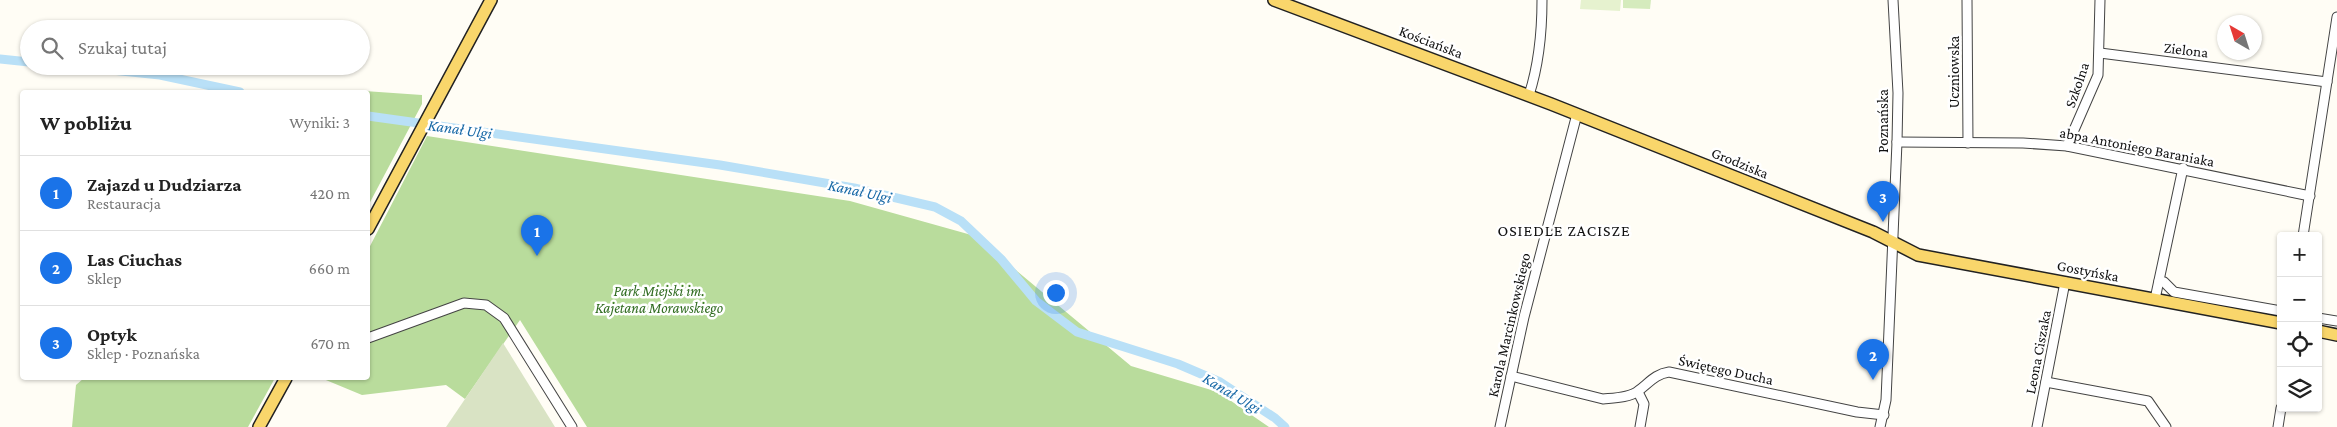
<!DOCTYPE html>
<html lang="pl">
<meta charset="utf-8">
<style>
:root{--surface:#fff;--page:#f2f2f2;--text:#222;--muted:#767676;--line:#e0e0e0;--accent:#1a73e8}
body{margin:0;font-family:"Crimson Pro",serif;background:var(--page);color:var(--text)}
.controls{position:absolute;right:15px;bottom:15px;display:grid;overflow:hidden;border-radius:5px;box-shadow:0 1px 4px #0004}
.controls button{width:45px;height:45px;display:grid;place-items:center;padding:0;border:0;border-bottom:1px solid var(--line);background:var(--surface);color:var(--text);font:25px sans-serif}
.compass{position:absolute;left:2217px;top:15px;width:45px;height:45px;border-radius:50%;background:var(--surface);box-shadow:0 1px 4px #0004;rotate:321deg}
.you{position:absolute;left:1055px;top:292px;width:18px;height:18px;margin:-12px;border:4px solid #fff;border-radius:50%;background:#1a73e8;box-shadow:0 0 0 8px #1a73e833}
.badge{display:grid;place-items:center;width:32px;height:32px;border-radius:50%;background:var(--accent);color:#fff;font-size:16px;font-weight:700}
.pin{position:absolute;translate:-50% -41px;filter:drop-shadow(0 1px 2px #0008)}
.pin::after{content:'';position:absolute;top:26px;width:18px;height:15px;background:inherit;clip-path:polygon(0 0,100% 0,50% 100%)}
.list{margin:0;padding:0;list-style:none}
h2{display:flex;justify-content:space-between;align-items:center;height:65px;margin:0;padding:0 20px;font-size:21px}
h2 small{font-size:16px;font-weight:400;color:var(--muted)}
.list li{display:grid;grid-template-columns:32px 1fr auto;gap:15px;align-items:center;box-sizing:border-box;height:75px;padding:0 20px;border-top:1px solid var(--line)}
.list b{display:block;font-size:19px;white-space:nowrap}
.list p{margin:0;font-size:16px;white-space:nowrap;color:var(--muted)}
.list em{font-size:16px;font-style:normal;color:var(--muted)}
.icon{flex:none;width:28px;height:28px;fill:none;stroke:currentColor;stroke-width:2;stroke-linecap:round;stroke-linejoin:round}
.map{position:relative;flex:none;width:2337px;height:427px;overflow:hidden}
.search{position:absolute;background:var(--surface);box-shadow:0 1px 4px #0004;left:20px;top:20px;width:350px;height:55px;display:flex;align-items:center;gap:12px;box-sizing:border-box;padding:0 18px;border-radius:28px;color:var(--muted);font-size:19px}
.panel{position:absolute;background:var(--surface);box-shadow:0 1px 4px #0004;left:20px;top:90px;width:350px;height:290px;border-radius:5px}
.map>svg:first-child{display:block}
</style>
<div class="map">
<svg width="2337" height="427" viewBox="0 0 2337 427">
<rect width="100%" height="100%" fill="#fffdf5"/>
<polygon fill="#d5ebbd" points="1623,0 1651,0 1650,9 1623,8"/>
<g fill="#b9dc9c">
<polygon points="350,90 422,95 422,104 368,206 368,92 316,92"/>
<polygon points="427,136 850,201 975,236 1131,366 1218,392 1269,427 587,427 520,320 465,399 446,385 362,395 321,378 368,378 368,250"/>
<polygon points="84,378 275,378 248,427 72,427 76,385"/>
</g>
<polygon fill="#d9e3c4" points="503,343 555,427 446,427"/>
<polygon fill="#e6f2cf" points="1581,0 1621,0 1620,11 1580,9"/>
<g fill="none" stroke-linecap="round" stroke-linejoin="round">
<g stroke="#b9e0f7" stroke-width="9">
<polyline points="0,59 29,62"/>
<polyline points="73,66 160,75 240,92"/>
<polyline points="368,116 720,165 854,188 935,207 961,221 1001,259 1036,301 1077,332 1178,364 1220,382 1275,418 1285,427"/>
</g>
<defs>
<g id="minor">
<polyline points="1967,0 1968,143"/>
<polyline points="2100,53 2327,82"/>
<path d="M 1529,95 C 1539,64 1542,33 1542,0"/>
<polyline points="1897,142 2023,143 2067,146 2310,196"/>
<polyline points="2067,146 2098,75 2100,0"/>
<polyline points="2303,236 2337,17"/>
<polyline points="2159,281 2164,282 2174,292 2281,311"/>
<polyline points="2155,299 2183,168"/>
<polyline points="2318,318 2337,321"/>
<polyline points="368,338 464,303 486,305 504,318 572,427"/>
<path d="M 1511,376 L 1603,399 C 1613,398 1629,398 1638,391 C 1649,383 1655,374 1669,372 L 1857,412 L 1884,415"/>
<polyline points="2046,382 2148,401 2166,427"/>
<polyline points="1638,392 1644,404 1640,427"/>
<polyline points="1500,427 1524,317 1577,114"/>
<polyline points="1880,427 1886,400 1897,142 1898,93 1893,0"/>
<polyline points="2037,427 2065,282"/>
<polyline points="2278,427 2281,408"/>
</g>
<g id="major">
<polyline points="1274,0 1551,104 1873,232 1918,255 2281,323"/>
<polyline points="368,229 491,0"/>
<polyline points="2318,331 2337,335"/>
<polyline points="259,427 286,378"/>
</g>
</defs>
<use href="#minor" stroke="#444" stroke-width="11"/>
<use href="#major" stroke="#222" stroke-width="14"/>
<use href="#minor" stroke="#fff" stroke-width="9"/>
<use href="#major" stroke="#f9d66b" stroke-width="11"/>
</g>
<g text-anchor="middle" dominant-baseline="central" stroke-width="5" stroke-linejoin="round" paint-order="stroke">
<g font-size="15" fill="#111" stroke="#fff">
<text transform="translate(1431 42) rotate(21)">Kościańska</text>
<text transform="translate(2186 50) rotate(7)">Zielona</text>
<text transform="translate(1954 72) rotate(-90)">Uczniowska</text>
<text transform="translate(2077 85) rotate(-71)">Szkolna</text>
<text transform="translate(1883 121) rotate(-90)">Poznańska</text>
<text transform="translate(2137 147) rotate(11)">abpa Antoniego Baraniaka</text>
<text transform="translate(1740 163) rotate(22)">Grodziska</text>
<text transform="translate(2088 271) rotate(11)">Gostyńska</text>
<text transform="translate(1509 325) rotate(-77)">Karola Marcinkowskiego</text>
<text transform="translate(2038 352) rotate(-79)">Leona Ciszaka</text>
<text transform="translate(1726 370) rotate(12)">Świętego Ducha</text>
</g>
<g font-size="15" font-style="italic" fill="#2f6b1f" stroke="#fff">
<text x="659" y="291">Park Miejski im.<tspan x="659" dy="17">Kajetana Morawskiego</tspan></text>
</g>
<g font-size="16" font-style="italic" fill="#1768a6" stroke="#fff">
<text transform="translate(460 129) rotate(8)">Kanał Ulgi</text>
<text transform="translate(860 191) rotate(12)">Kanał Ulgi</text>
<text transform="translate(1232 393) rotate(31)">Kanał Ulgi</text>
</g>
<g font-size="16" letter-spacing="1" fill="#111" stroke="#fff">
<text x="1564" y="230">OSIEDLE ZACISZE</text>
</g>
</g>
</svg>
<div class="controls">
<button>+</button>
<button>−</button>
<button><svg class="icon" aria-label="locate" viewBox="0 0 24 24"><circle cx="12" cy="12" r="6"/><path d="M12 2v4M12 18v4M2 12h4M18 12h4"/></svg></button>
<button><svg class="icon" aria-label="layers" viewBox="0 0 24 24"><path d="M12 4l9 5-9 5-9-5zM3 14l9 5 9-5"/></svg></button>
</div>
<svg class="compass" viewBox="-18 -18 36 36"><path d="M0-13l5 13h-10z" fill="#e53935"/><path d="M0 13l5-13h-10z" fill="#767676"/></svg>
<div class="you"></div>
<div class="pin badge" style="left:537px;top:256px">1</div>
<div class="pin badge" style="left:1873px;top:380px">2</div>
<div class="pin badge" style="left:1883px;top:222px">3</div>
<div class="search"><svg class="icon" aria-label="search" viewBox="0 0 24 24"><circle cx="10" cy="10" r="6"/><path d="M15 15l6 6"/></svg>Szukaj tutaj</div>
<section class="panel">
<h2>W pobliżu<small>Wyniki: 3</small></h2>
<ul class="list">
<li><span class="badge">1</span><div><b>Zajazd u Dudziarza</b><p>Restauracja</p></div><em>420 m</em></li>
<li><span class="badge">2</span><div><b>Las Ciuchas</b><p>Sklep</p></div><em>660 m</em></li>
<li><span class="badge">3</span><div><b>Optyk</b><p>Sklep · Poznańska</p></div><em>670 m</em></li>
</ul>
</section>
</div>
